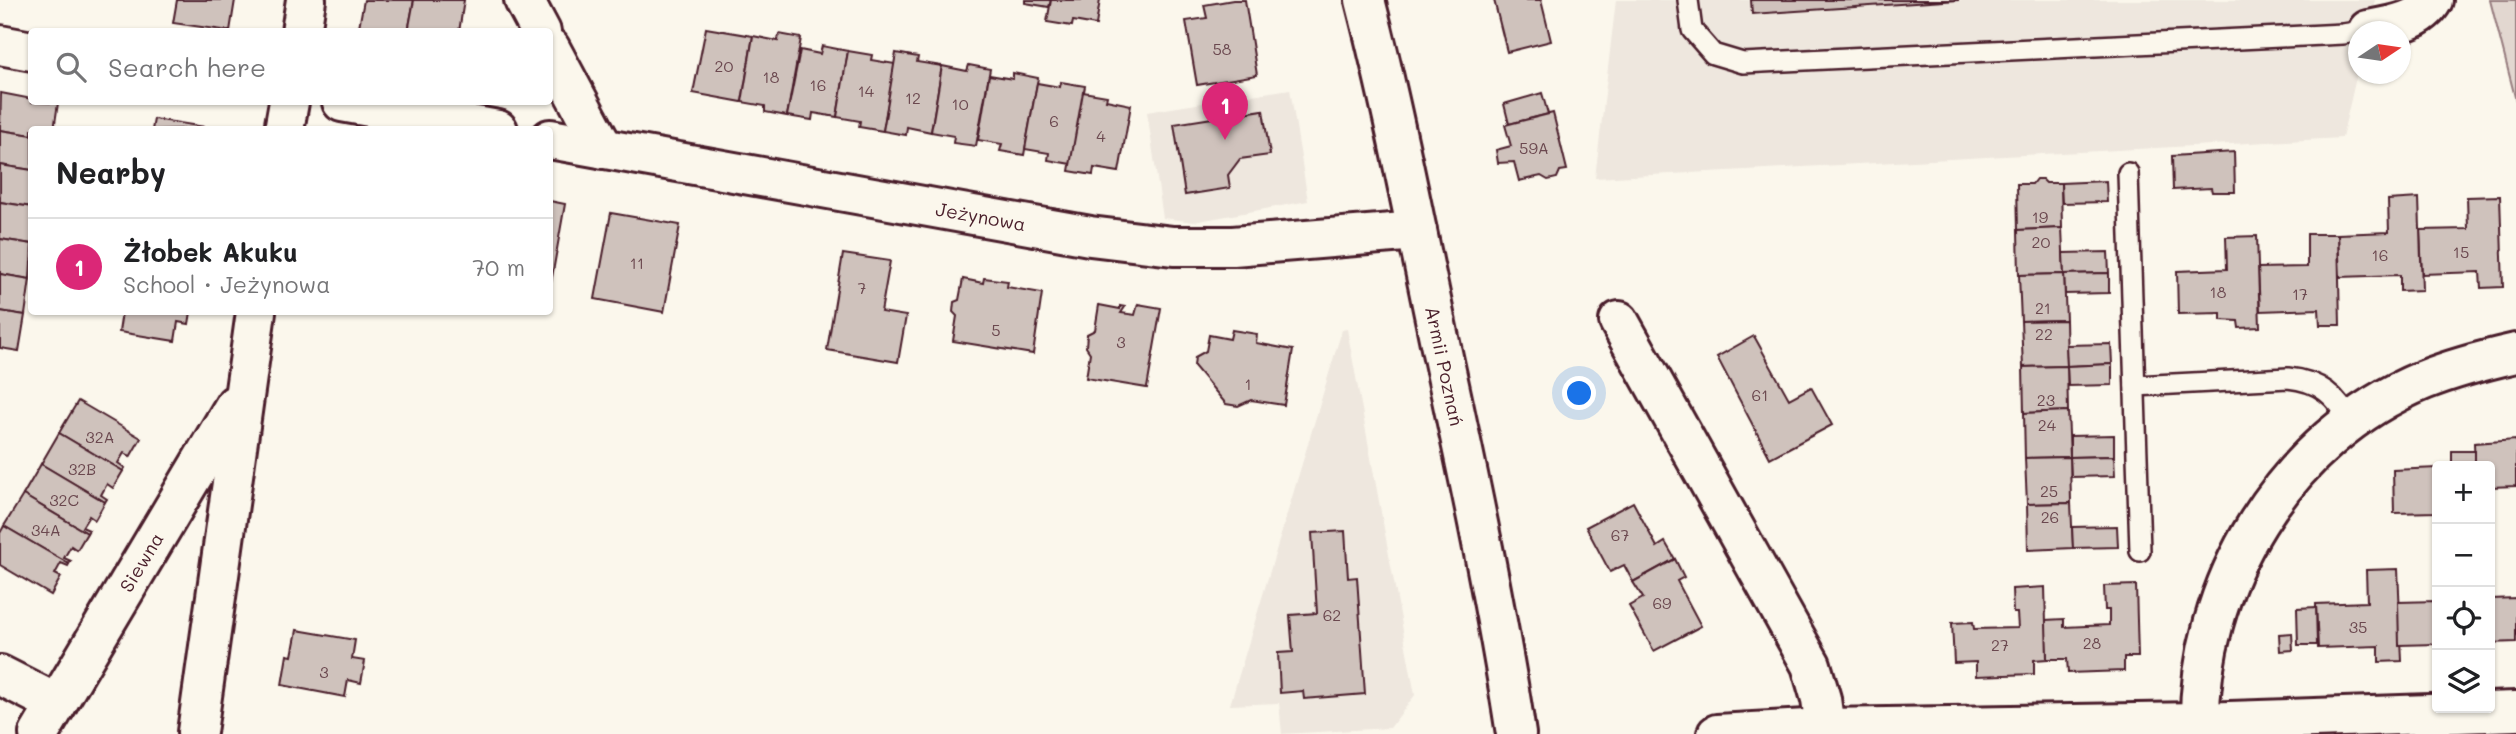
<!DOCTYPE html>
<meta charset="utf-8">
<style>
:root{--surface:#fff;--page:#f2f2f2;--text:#202124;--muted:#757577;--line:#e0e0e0;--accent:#db2777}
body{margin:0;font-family:Mali,sans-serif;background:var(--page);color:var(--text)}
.controls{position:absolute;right:21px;bottom:21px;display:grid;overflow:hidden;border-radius:7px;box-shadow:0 2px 5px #0004}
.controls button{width:63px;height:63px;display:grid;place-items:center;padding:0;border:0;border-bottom:2px solid var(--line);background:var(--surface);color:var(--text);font:35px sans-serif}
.compass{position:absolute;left:2348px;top:21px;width:63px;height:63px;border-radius:50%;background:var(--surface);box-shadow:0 2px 5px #0004;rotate:77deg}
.you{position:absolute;left:1580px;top:394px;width:24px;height:24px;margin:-18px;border:5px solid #fff;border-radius:50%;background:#1a73e8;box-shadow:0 0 0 10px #1a73e833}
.badge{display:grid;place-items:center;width:46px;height:46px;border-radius:50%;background:var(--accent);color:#fff;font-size:23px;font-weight:700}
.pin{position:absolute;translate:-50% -58px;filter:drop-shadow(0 2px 4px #0008)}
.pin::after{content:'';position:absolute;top:37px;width:24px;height:21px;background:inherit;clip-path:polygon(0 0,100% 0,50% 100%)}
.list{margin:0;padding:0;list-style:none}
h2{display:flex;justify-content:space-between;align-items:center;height:91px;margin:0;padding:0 28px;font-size:30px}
h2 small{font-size:23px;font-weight:400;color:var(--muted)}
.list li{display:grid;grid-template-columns:46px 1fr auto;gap:21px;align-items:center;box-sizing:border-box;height:98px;padding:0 28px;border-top:2px solid var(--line)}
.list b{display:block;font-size:26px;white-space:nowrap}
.list p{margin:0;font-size:23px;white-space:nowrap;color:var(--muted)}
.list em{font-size:23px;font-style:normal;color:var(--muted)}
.icon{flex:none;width:38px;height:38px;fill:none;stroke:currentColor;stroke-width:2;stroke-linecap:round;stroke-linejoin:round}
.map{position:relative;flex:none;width:2516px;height:734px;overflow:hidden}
.search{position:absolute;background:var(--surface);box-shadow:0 2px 5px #0004;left:28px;top:28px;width:525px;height:77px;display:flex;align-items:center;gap:18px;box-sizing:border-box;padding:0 24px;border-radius:7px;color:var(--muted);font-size:26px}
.panel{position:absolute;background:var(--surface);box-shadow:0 2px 5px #0004;left:28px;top:126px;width:525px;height:189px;border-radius:7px}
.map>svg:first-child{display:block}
</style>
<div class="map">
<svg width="2516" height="734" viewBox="0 0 2516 734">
<rect width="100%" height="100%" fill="#fbf7ec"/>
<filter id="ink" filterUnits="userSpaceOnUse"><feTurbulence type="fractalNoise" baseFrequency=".0143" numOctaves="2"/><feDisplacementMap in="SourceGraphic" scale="14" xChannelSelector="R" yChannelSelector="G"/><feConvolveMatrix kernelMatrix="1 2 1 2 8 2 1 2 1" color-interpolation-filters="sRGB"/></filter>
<g filter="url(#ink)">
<g fill="#eee7de">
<polygon points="1616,0 2375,0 2368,31 2358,32 2358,69 2342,138 1595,178"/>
<polygon points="1290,89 1308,201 1194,222 1163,218 1147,112"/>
<polygon points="1347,329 1415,695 1390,728 1282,734 1279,703 1230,705 1342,330"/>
</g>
<polygon fill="#e2d7d0" stroke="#967b7e" stroke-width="2" points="2490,0 2516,0 2516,101"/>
<g fill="#cfc2bc" stroke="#4a1f2b" stroke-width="2">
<polygon points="177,0 235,0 230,31 173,23"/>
<polygon points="364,0 414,0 408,32 358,32"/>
<polygon points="414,0 464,0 459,32 408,32"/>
<polygon points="1025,0 1051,0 1049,7 1025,3"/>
<polygon points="1051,0 1100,0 1096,25 1073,21 1072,26 1047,22"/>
<polygon points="1233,0 1245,0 1257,75 1197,85 1186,21 1207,18 1204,5"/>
<polygon points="1494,0 1541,0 1551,41 1507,52"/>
<polygon points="1751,0 1959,0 1752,14"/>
<polygon points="706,28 753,36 742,102 693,93"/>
<polygon points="779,34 801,38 787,116 765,112 765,106 742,102 753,36 778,41"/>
<polygon points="822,46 848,51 837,117 813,113 812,120 787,116 800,50 820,54"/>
<polygon points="848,51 872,55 871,60 895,64 883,131 859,127 860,121 837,117"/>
<polygon points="896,53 918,57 917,62 942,66 931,132 907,127 906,135 883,131"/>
<polygon points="969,65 990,69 976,146 953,143 954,136 931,132 942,66 967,71"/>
<polygon points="1013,73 1038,78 1024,155 1000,151 1002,144 978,140 989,75 1013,79"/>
<polygon points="1061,82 1085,86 1071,164 1048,160 1049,153 1025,149 1037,83 1060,87"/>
<polygon points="1083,92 1107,96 1106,100 1131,105 1119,172 1094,168 1093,175 1069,171"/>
<polygon points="1,93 32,99 32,102 58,103 54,130 32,130 32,135 0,130"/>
<polygon points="1542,93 1548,114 1509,124 1504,104"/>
<polygon points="1263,110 1270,155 1240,159 1228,175 1230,188 1185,195 1174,124"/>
<polygon points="1553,113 1567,170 1560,171 1557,178 1548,180 1541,176 1519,181 1514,162 1498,163 1496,150 1511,146 1505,125"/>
<polygon points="154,119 211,128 152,130"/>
<polygon points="0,130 32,135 32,170 0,165"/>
<polygon points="2234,152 2235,192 2212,192 2211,188 2173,190 2172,156"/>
<polygon points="0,165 32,170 32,207 0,202"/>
<polygon points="2036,179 2042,179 2046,183 2061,183 2062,228 2018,230 2017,184 2032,184"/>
<polygon points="2106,181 2107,202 2062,203 2061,183"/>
<polygon points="2500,196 2503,287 2481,288 2480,272 2422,274 2420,230 2468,229 2467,197"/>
<polygon points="2419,198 2422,290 2400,291 2400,275 2340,277 2338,234 2389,232 2388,200"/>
<polygon points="550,201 565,204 551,283 550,282"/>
<polygon points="0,202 32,207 32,244 0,239"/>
<polygon points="611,213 680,225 664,312 595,299"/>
<polygon points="2062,228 2064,274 2019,275 2018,230"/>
<polygon points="2307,234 2338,234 2340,325 2320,325 2319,309 2260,311 2258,268 2307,267"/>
<polygon points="2257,236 2260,327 2239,328 2238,321 2221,320 2221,313 2178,314 2177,271 2227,269 2226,237"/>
<polygon points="0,239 32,244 30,279 0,274"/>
<polygon points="2108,252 2109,273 2064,274 2063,253"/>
<polygon points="843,254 890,261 881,312 906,316 898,362 827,350"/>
<polygon points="2109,273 2109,293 2065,294 2064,274"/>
<polygon points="0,274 30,279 25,315 0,311"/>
<polygon points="2064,274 2066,320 2021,321 2019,275"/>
<polygon points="984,278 1008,281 1007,287 1042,293 1033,354 953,341 957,316 953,312 954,302 959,300 963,279 983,283"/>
<polygon points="1138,304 1161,308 1147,388 1086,378 1090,353 1086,347 1087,334 1095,330 1099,305 1120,309 1120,306 1125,307 1121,313 1135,315"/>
<polygon points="0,311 25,315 19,351 0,348"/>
<polygon points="122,312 191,312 189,324 178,322 175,341 119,332"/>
<polygon points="2066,320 2067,366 2023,367 2021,321"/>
<polygon points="1232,330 1257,334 1256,343 1293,350 1284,405 1251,400 1238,406 1226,404 1194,366 1195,357 1206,351 1209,335 1230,339"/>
<polygon points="1754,336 1789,399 1811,387 1832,425 1770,458 1717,357"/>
<polygon points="2111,344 2112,364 2067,366 2066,345"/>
<polygon points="2112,364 2112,385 2068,386 2067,366"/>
<polygon points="2067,366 2068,411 2024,413 2023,367"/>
<polygon points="78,401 141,438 130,457 124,453 118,463 125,468 123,471 59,433"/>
<polygon points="2068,411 2070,457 2025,458 2024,413"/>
<polygon points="59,433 123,471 113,488 107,484 101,495 107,499 105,502 41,464"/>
<polygon points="2114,435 2114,456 2070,457 2070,436"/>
<polygon points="2516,440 2516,486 2490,487 2490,466 2475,466 2474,443"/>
<rect x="2452" y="451" width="23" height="15"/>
<polygon points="2114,456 2115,476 2071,477 2070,457"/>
<polygon points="2070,457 2071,503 2027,504 2025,458"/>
<polygon points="41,464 105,502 95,520 89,516 82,527 89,530 87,533 23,495"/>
<polygon points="2437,468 2437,512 2394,513 2393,470"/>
<polygon points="23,495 87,533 77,550 71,546 64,558 71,561 69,564 4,526"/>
<polygon points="1633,502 1657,547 1665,542 1675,559 1633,582 1624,565 1610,572 1586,527"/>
<polygon points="2071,503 2073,548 2028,550 2027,504"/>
<polygon points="4,526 69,564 68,566 61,563 55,574 61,577 51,595 0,565 0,533"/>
<polygon points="2117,526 2118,547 2073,548 2072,527"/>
<polygon points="1345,531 1348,578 1357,577 1365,694 1304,699 1303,691 1280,693 1278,653 1293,652 1290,615 1317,613 1312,533"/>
<polygon points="1675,559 1684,577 1677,581 1701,626 1654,651 1629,606 1643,598 1633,582"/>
<polygon points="2398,569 2402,661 2379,662 2379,646 2318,648 2316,604 2367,602 2366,570"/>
<polygon points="2136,585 2138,657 2124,657 2124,671 2068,673 2067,659 2047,659 2045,620 2064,619 2064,627 2109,625 2109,610 2105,610 2104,586"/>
<polygon points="2045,587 2047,659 2034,660 2034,674 1976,676 1976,662 1954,663 1952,623 1973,622 1974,629 2018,628 2017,613 2013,613 2012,589"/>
<polygon points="2516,598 2516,642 2490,643 2490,599"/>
<polygon points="2437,601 2437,644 2399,645 2398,602"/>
<polygon points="2316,607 2317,645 2298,645 2297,608"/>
<polygon points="297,630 355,640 352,659 365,661 361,683 348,680 345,697 282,685 287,655 292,656"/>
<polygon points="2292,633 2293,650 2280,651 2279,634"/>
</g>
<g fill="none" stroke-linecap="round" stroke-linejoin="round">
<defs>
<g id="service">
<polyline points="1688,0 1692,30 1713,54 1743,63 2343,34 2368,30"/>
<polyline points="2128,173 2140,551"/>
<path d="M 2135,386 L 2288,378 C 2319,381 2337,395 2351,424"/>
</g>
<g id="minor">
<polyline points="524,0 541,32"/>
<path d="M 1365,0 C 1394,113 1416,228 1440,343 C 1468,473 1496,603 1516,734"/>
<path d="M 2368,30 C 2390,26 2421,22 2433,0"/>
<polyline points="301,32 306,0"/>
<polyline points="0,45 32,51"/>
<polyline points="550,48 604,149"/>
<polyline points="342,102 498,130"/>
<polyline points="284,130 289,102"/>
<polyline points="550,139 1090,236 1173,246 1233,246 1417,231"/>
<polyline points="1619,321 1811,665 1821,699 1825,728"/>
<polyline points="0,675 57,704"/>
<polyline points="197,732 256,312"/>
<polyline points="39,734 235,405"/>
<polyline points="1717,734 1825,728 2200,722 2516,711"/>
<path d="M 2200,734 C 2195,585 2285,437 2424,380 C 2454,368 2485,360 2516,353"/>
</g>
</defs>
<use href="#service" stroke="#4a1f2b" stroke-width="24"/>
<use href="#minor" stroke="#4a1f2b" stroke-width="44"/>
<use href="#service" stroke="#fbf7ec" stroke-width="19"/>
<use href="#minor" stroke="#fbf7ec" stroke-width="38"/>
</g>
</g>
<g text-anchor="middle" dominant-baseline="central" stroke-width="5" stroke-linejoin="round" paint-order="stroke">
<g font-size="16" fill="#6b484f">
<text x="1222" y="48">58</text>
<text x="724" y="65">20</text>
<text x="771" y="76">18</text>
<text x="818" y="84">16</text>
<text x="866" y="90">14</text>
<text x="913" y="97">12</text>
<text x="960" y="103">10</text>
<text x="1054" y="120">6</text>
<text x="1101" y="135">4</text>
<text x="1534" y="147">59A</text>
<text x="2040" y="216">19</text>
<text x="2041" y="241">20</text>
<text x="2461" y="251">15</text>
<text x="2380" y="254">16</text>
<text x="637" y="262">11</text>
<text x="862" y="287">7</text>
<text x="2218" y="291">18</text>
<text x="2300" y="293">17</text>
<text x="2043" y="307">21</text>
<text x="996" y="329">5</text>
<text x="2044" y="333">22</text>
<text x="1121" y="341">3</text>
<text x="1248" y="383">1</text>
<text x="1760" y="394">61</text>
<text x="2046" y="399">23</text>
<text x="2047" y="424">24</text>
<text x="100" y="436">32A</text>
<text x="82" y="468">32B</text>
<text x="2049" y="490">25</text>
<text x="64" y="499">32C</text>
<text x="2050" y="516">26</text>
<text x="46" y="529">34A</text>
<text x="1620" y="534">67</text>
<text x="1662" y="602">69</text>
<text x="1332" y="614">62</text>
<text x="2358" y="626">35</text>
<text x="2092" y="642">28</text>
<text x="2000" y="644">27</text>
<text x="324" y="671">3</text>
</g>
<g font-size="19" fill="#4a1f2b" stroke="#fbf7ec">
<text transform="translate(981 216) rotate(10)">Jeżynowa</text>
<text transform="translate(1445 366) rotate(78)">Armii Poznań</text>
<text transform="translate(141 562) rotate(-59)">Siewna</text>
</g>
</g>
</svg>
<div class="controls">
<button>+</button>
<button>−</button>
<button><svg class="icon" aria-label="locate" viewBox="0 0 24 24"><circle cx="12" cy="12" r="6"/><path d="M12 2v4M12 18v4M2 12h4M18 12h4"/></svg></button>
<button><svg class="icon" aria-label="layers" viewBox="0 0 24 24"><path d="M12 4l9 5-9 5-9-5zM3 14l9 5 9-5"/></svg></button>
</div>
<svg class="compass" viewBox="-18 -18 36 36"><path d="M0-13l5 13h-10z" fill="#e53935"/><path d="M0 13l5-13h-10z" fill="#757577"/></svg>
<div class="you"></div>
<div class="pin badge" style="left:1225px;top:140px">1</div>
<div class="search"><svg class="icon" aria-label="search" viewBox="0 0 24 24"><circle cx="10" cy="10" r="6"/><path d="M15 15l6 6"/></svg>Search here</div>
<section class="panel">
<h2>Nearby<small></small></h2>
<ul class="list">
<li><span class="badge">1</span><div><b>Żłobek Akuku</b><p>School · Jeżynowa</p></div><em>70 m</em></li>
</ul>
</section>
</div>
